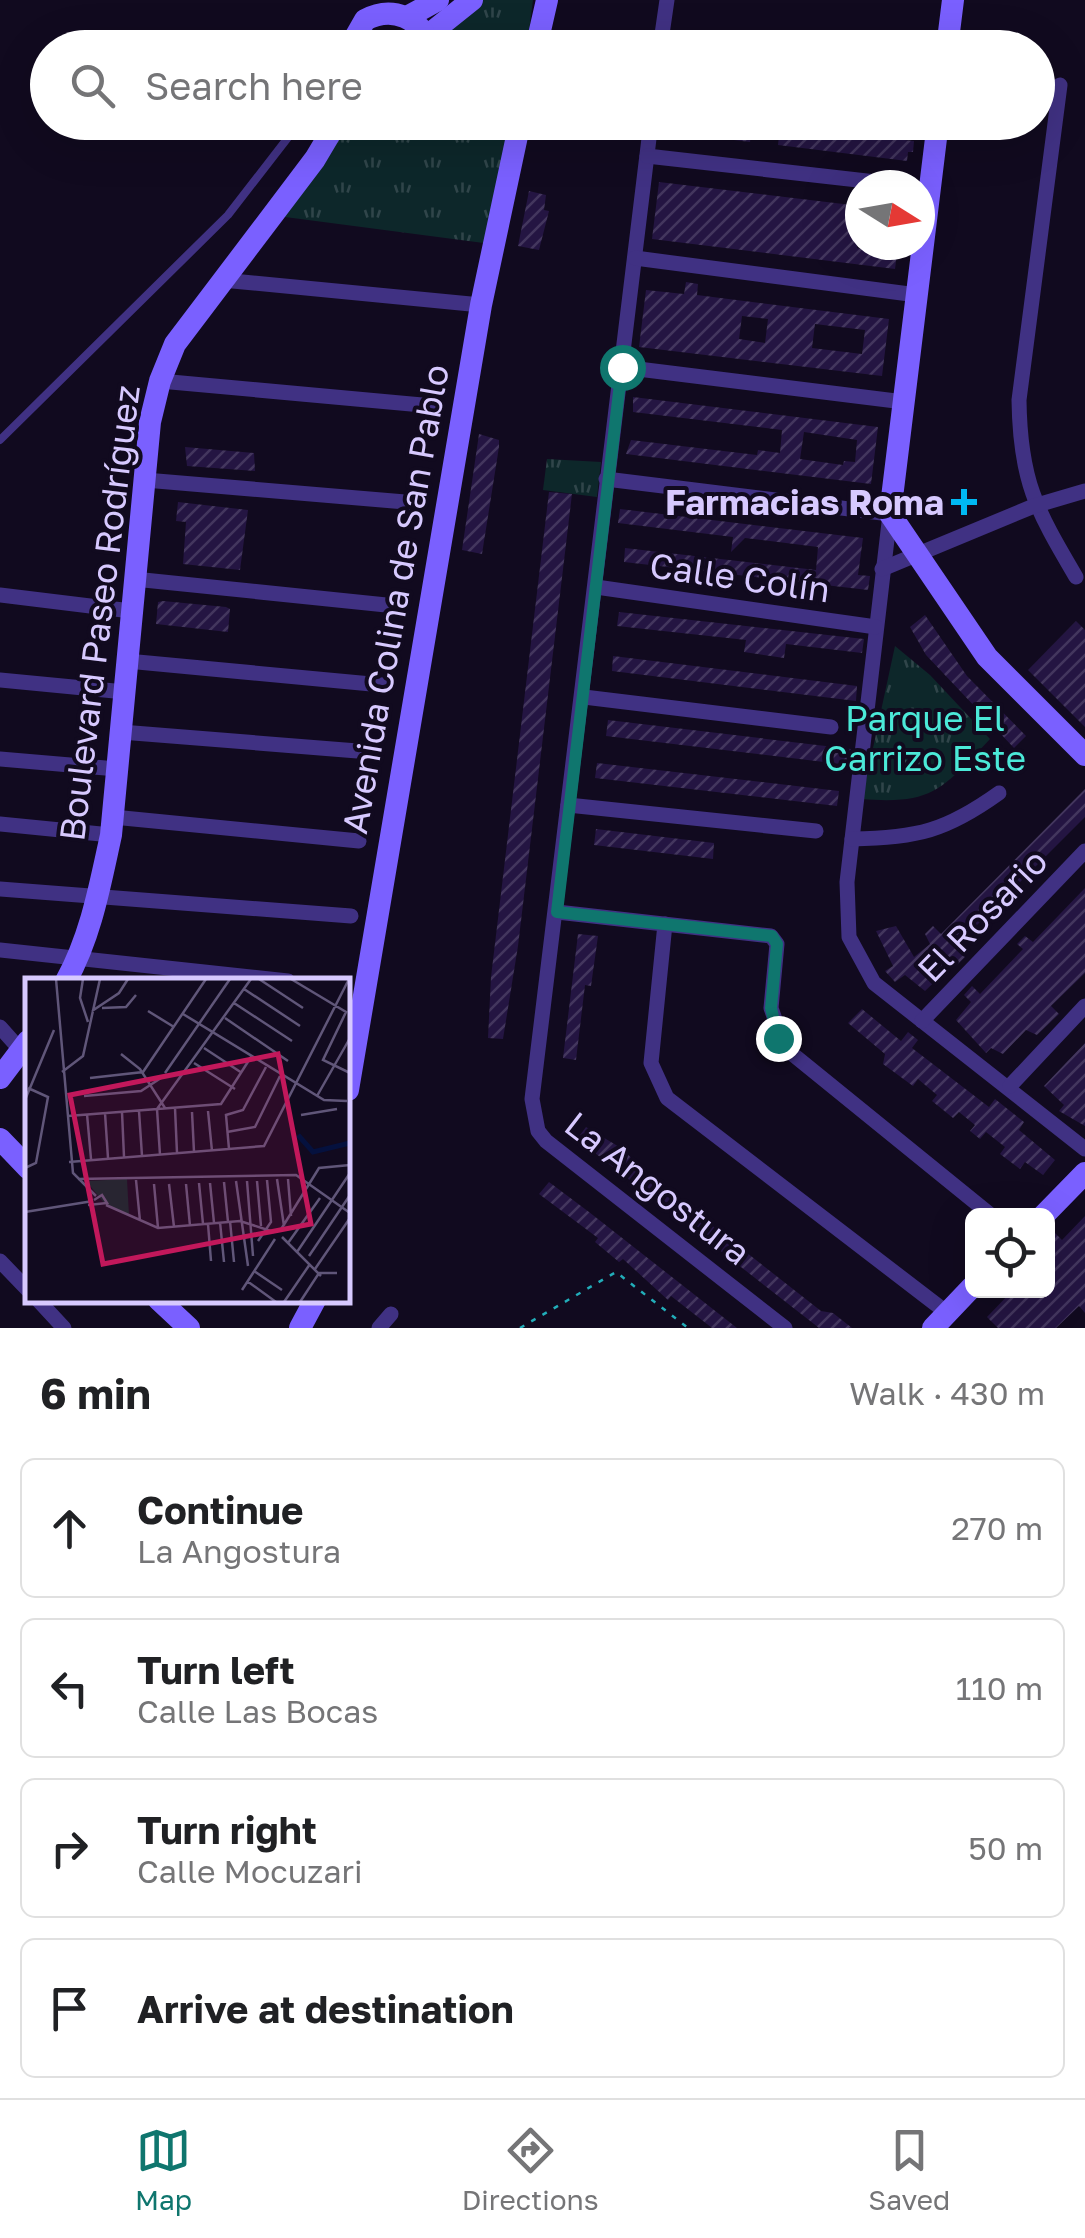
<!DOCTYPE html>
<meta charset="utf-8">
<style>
:root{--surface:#fff;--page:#f2f2f2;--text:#202124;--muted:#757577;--line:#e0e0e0;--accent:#0f766e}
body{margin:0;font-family:"Golos Text",sans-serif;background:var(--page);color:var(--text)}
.controls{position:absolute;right:30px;bottom:30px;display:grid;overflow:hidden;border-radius:15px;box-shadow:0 10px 40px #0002}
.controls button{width:90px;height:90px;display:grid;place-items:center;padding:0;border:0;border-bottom:2px solid var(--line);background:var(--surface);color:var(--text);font:50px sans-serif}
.compass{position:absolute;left:845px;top:170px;width:90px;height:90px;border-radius:50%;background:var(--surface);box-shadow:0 10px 40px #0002;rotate:101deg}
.stop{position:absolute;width:30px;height:30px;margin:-22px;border:8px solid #0f766e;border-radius:50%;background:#fff}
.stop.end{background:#0f766e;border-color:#fff;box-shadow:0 2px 10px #0008}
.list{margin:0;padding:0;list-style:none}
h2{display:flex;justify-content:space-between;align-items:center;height:130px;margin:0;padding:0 40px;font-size:42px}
h2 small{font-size:32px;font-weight:400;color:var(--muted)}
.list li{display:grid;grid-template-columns:65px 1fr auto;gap:30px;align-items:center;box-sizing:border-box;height:140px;margin:0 20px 20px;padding:0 20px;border:2px solid var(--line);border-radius:15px}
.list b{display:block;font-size:38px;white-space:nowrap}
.list p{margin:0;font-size:32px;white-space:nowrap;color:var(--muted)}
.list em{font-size:32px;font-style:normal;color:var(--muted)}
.icon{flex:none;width:55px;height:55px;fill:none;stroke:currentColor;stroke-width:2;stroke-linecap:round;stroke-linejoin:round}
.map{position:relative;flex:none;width:1085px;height:1328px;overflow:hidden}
.search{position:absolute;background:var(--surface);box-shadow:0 10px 40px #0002;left:30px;right:30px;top:30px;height:110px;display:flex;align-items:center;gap:25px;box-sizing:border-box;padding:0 35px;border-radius:55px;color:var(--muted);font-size:38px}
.sheet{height:770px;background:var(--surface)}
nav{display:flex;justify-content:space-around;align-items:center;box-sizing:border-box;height:140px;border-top:2px solid var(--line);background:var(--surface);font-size:28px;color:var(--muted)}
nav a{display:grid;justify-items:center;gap:5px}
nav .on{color:var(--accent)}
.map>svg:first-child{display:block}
</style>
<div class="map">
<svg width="1085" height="1328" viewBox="0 0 1085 1328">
<defs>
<pattern id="grass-tufts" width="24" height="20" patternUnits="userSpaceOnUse" patternTransform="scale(2.5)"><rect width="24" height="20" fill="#0d272a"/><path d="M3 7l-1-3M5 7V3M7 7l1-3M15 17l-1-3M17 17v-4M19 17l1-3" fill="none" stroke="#30454a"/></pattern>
<pattern id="building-hatch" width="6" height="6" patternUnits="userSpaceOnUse" patternTransform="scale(2.5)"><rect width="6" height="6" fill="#241542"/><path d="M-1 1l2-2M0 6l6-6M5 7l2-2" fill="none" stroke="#43365e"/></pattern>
</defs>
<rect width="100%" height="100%" fill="#110a1f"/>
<g fill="url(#grass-tufts)">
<polygon points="477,0 533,0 527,47 439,47 436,30"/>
<polygon points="342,123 518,123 499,245 270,215"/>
<polygon points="547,459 601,462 597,497 543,490"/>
<path d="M 895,646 L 930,675 L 990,739 C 943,788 934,805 862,799 Z"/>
</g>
<g fill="url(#building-hatch)" fill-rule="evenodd">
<polygon points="662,122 753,122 750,142 661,131"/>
<polygon points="780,126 914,141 913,152 908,152 907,161 778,145"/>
<polygon points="659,182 860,206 857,248 897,254 895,269 652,239"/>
<polygon points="529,191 546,195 544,210 549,211 539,250 518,246"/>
<path d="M 686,282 L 698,284 L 697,295 L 889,319 L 882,376 L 639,347 L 646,290 L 684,294 ZM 742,316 L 768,319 L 765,343 L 739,339 ZM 815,324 L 865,330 L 862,354 L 812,348 Z"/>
<path d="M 633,397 L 878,427 L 871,484 L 626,454 L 631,440 L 757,455 L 758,450 L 780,453 L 782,430 L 633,412 ZM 804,432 L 857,440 L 855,462 L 844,461 L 843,465 L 800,459 Z"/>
<polygon points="479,434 499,440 499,447 482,554 462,550"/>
<polygon points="185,447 254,453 255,471 187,466"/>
<polygon points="549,492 572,494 518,946 503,1039 488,1038 491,977"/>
<polygon points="178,502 248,510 240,570 183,564 186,522 176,521"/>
<polygon points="620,509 863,538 858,575 870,576 868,590 624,562 625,548 816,570 818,547 745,538 731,552 733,537 618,523"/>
<polygon points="163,601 226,607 230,609 228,632 156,624 158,602"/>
<polygon points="619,612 864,639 862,653 786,644 784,658 744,652 746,640 617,626"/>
<polygon points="925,615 967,676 1026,736 1014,748 926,655 910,627"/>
<polygon points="1076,621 1085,630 1085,727 1028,670"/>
<polygon points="613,656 857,686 856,701 612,671"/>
<polygon points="608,720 851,749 849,765 606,736"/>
<polygon points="597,763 839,791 837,806 595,778"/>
<polygon points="1085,789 1085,817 955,947 965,957 956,966 953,964 925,991 905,975 895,982 885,971 893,966 876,931 896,926 914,957 930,944 925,934 933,926 941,934"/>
<polygon points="596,829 714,843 713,859 594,845"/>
<polygon points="1085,888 1085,973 1051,1006 1059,1014 1037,1035 1026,1030 1003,1054 991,1048 986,1053 956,1020 971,1002 964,995 972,986 980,994 1023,949 1017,944 1025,936 1033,942"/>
<polygon points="578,934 598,936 591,986 585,985 576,1060 563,1058"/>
<polygon points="862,1009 901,1041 908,1032 918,1040 912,1048 989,1107 995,1099 1024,1122 1019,1130 1055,1160 1043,1175 1025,1162 1020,1169 1000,1154 1005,1147 986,1132 980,1139 970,1131 975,1125 959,1112 953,1118 932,1101 937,1095 918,1079 913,1086 883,1064 885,1054 848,1023"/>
<polygon points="1085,1043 1085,1126 1059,1111 1064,1105 1044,1086"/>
<polygon points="586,1127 621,1148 654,1180 821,1311 833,1313 852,1328 819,1328 814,1324 577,1139"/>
<polygon points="549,1182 589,1212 737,1328 712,1328 671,1296 668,1300 623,1259 619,1262 595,1242 598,1238 539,1194"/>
<polygon points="1085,1216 1085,1313 1079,1306 1056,1328 998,1328 987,1317 1013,1290 1048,1290 1048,1239 1054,1232 1062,1240"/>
</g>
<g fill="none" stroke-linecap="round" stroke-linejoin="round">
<polyline stroke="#22adb9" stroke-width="2.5" stroke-dasharray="5 8" stroke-linecap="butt" points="520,1328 616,1272 688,1328"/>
<polyline stroke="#403183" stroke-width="8" points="0,440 228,215 300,122"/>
<g stroke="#403183" stroke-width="15">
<polyline points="660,48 667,0"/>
<path d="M 1060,85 L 1019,400 C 1020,481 1036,509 1076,577"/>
<polyline points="651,122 532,1099 538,1131 546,1141 785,1328"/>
<polyline points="647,156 902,185"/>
<polyline points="635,258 917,295"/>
<polyline points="222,280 481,305"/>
<polyline points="622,367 904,402"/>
<polyline points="160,381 433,406"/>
<polyline points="606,479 890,514 847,882 849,937 874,983 1085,1149"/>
<polyline points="145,480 417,503"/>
<polyline points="882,569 1034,506 1085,491"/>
<polyline points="134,579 396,606"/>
<polyline points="596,587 876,627"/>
<polyline points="0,595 131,611"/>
<polyline points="127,661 382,685"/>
<polyline points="0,680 125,692"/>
<polyline points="584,697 831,727"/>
<polyline points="121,732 370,752"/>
<polyline points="0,759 117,769"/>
<polyline points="568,805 816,831"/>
<polyline points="113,817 359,841"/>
<polyline points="0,824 111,835"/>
<path d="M 852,839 C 917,838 946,831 999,793"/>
<polyline points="0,889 351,916"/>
<polyline points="557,912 771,936 777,944 771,1008 785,1048 992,1216"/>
<polyline points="665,924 651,1063 667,1098 946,1312"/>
<polyline points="0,950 288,981"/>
<polyline points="922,1021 1085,851"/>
<polyline points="0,1027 25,1055"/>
<polyline points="1010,1086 1085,1006"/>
<polyline points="0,1261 28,1290"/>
<polyline points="38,1300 64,1328"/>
<polyline points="379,1328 391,1314"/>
</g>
<g stroke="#7a60ff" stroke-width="22">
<polyline points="407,17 438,0"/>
<polyline points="427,36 472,0"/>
<path d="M 349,48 L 365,20 C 393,5 421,18 431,48"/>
<polyline points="536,48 547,0"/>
<polyline points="947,48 953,0"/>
<polyline points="938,122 890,514 987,657 1085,755"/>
<path d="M 66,981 C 91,936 100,885 111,835 L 150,422 L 160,381 L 175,344 L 315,159 L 337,122"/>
<polyline points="0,1078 28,1041"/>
<polyline points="348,1090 481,305 520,122"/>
<polyline points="0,1139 28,1168"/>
<polyline points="1043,1216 1085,1173"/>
<polyline points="159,1300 189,1328"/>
<polyline points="300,1328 315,1300"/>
<polyline points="933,1328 972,1287"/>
</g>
</g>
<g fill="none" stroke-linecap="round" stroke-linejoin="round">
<polyline stroke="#0f766e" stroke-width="12" points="622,367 557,912 772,936 777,944 771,1008 778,1038"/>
</g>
<path fill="#00b9f4" stroke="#110a1f" stroke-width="4" d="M959 487h10v10h10v10h-10v10h-10v-10h-10v-10h10z"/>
<g text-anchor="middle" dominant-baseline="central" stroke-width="8" stroke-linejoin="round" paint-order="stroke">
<g font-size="35" font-weight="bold" fill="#d7c9ff" stroke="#110a1f" text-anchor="end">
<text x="944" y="502">Farmacias Roma</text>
</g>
<g font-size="35" fill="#d7c9ff" stroke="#110a1f">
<text transform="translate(740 577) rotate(8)">Calle Colín</text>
<text transform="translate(395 599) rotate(-80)">Avenida Colina de San Pablo</text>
<text transform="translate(99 613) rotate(-83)">Boulevard Paseo Rodríguez</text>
<text transform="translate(982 915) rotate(-46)">El Rosario</text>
<text transform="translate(658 1188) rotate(38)">La Angostura</text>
</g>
<g font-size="35" fill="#4be9d8" stroke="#110a1f">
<text x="925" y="718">Parque El<tspan x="925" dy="40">Carrizo Este</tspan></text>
</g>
</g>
<g transform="translate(25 978)">
<rect width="325" height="325" fill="#110a1f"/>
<path d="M 102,201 L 104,237 L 80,226 L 61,203 Z" fill="#0d272a"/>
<path fill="none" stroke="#05113e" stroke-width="5" d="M 273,157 L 288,174 L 325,165"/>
<path fill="none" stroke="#605679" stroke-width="2.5" d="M 31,1 L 48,195 L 71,218M 58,1 L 55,20 L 63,44M 234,1 L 278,30M 266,1 L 321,34 L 298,82 L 325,95M 219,11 L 275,48M 209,25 L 267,63M 77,30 L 101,29 L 111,17M 67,33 L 94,15 L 103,1M 123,33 L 149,49M 158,36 L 299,122 L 322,123M 200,40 L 263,83M 179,70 L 217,95M 96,76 L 115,91 L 140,130M 169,85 L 210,111M 37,94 L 58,78 L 75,1M 140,95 L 205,1M 65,100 L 118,94 L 181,1M 59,118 L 116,113 L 136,100M 292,118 L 325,60M 0,122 L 29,52M 150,130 L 152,175M 132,131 L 226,1M 132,131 L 135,177M 114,133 L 117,178M 183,133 L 187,173M 97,134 L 99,179M 167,134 L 169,174M 80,135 L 83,180M 62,136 L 66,181M 276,137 L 312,131M 43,138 L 196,126 L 226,79M 202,154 L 230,149 L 255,98M 204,171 L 201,137 L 218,132 L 241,89M 44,184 L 239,168 L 324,1M 0,190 L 11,185 L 23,119 L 3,110M 53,201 L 271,197 L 325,235M 252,201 L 259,248M 263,201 L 266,238M 111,202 L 115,243M 211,203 L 223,288M 222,203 L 228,278M 232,203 L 236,248M 199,204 L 203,244M 174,205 L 178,246M 185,205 L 189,245M 129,206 L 133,250M 144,206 L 149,249M 161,206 L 165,248M 63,227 L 82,225 L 77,217 L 69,222M 81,227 L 133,250 L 215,243 L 249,254M 0,234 L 68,223M 205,243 L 209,284M 195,244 L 199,284M 183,246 L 186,283M 255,253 L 294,190 L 325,187M 257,259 L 296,298M 233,263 L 246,244 L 242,202M 263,265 L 295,220M 272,274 L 325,195M 284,278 L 325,217M 290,291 L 325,240M 229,293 L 257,312M 222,303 L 251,324M 217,312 L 250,261M 259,324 L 285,286M 275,324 L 294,295 L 312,295"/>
<path fill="#c2185b" fill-opacity="0.15" stroke="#c2185b" stroke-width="5" d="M 253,76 L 286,246 L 78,286 L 45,117 Z"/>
<rect width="325" height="325" fill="none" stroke="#d7c9ff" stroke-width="5"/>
</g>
</svg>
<div class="controls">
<button><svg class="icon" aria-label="locate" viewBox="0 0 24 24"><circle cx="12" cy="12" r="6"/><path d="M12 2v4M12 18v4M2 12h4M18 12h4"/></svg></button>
</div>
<svg class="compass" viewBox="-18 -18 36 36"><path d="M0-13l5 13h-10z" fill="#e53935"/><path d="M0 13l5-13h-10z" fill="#757577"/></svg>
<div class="stop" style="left:622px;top:367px"></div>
<div class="stop end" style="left:778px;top:1038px"></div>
<div class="search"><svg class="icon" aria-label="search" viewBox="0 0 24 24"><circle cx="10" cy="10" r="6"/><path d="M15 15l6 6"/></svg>Search here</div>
</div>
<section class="sheet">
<h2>6 min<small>Walk · 430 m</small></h2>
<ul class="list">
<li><svg class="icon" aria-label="ahead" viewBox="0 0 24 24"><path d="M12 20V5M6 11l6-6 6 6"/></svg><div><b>Continue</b><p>La Angostura</p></div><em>270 m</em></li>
<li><svg class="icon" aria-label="left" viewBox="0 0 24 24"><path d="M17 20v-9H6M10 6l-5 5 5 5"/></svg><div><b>Turn left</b><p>Calle Las Bocas</p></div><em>110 m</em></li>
<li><svg class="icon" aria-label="right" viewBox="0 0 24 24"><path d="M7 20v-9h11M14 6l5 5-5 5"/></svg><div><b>Turn right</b><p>Calle Mocuzari</p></div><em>50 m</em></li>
<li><svg class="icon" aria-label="arrive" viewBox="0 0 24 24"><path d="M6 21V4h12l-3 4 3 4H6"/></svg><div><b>Arrive at destination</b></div></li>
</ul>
</section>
<nav>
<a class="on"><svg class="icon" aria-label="map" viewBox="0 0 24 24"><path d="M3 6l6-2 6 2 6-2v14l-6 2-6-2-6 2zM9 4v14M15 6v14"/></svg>Map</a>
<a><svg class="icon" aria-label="directions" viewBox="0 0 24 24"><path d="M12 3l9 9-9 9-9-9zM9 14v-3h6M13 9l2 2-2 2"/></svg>Directions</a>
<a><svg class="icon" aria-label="saved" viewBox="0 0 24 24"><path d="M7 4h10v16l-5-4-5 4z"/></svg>Saved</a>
</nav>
